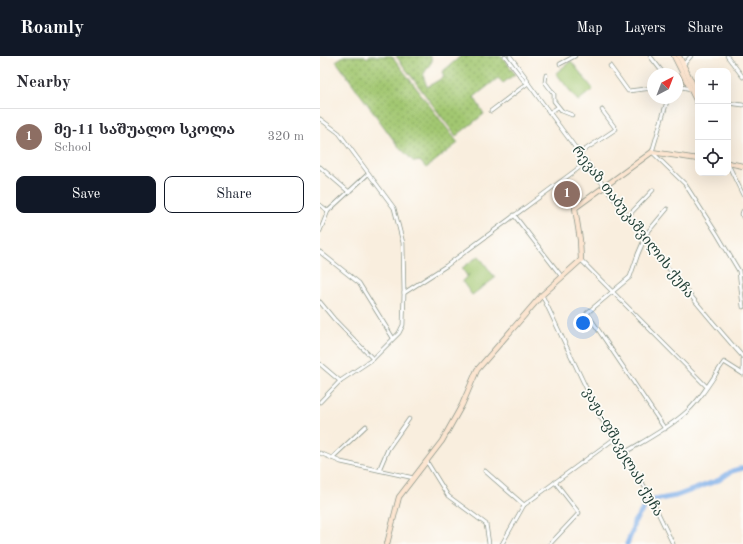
<!DOCTYPE html>
<meta charset="utf-8">
<style>
:root{--surface:#fff;--page:#f7f7f7;--text:#2b2b33;--muted:#7c7c81;--line:#e1e1e2;--accent:#111827}
body{margin:0;font-family:"Old Standard TT","Noto Serif Georgian",serif;background:var(--page);color:var(--text)}
.controls{position:absolute;right:12px;top:12px;display:grid;overflow:hidden;border-radius:8px;box-shadow:0 4px 16px #0002}
.controls button{width:36px;height:36px;display:grid;place-items:center;padding:0;border:0;border-bottom:1px solid var(--line);background:var(--surface);color:var(--text);font:20px sans-serif}
.compass{position:absolute;left:327px;top:12px;width:36px;height:36px;border-radius:50%;background:var(--surface);box-shadow:0 4px 16px #0002;rotate:42deg}
.you{position:absolute;left:263px;top:267px;width:14px;height:14px;margin:-10px;border:3px solid #fff;border-radius:50%;background:#1a73e8;box-shadow:0 0 0 6px #1a73e833}
.badge{display:grid;place-items:center;width:26px;height:26px;border-radius:50%;background:var(--accent);color:#fff;font-size:13px;font-weight:700}
.pin{position:absolute;translate:-50% -50%;border:2px solid #fff;box-shadow:0 1px 4px #0006}
.list{margin:0;padding:0;list-style:none}
h2{display:flex;justify-content:space-between;align-items:center;height:52px;margin:0;padding:0 16px;font-size:17px}
h2 small{font-size:13px;font-weight:400;color:var(--muted)}
.list li{display:grid;grid-template-columns:26px 1fr auto;gap:12px;align-items:center;box-sizing:border-box;height:56px;padding:0 16px;border-top:1px solid var(--line)}
.list b{display:block;font-size:15px;white-space:nowrap}
.list p{margin:0;font-size:13px;white-space:nowrap;color:var(--muted)}
.list em{font-size:13px;font-style:normal;color:var(--muted)}
.actions{display:flex;gap:8px;padding:12px 16px}
.actions a{flex:1;padding:9px 0;border:1px solid var(--accent);border-radius:8px;text-align:center;font-size:14px;color:var(--accent)}
.actions .main{background:var(--accent);color:#fff}
.icon{flex:none;width:22px;height:22px;fill:none;stroke:currentColor;stroke-width:2;stroke-linecap:round;stroke-linejoin:round}
.map{position:relative;flex:none;width:423px;height:488px;overflow:hidden}
header{display:flex;align-items:center;gap:24px;box-sizing:border-box;height:56px;padding:0 20px;background:var(--accent);color:#fff}
header strong{font-size:19px}
nav{display:flex;gap:22px;margin-inline-start:auto;font-size:14px}
main{display:flex}
aside{flex:1;background:var(--surface)}
.map>svg:first-child{display:block}
</style>
<header>
<strong>Roamly</strong>
<nav><a>Map</a><a>Layers</a><a>Share</a></nav>
</header>
<main>
<aside>
<h2>Nearby<small></small></h2>
<ul class="list">
<li><span class="badge" style="background:#8d6e63">1</span><div><b>მე-11 საშუალო სკოლა</b><p>School</p></div><em>320 m</em></li>
</ul>
<div class="actions"><a class="main">Save</a><a>Share</a></div>
</aside>
<div class="map">
<svg width="423" height="488" viewBox="0 0 423 488">
<defs>
<pattern id="grass-dots" width="8" height="8" patternUnits="userSpaceOnUse"><rect width="8" height="8" fill="#a2c771"/><path d="M2 2h.1M6 6h.1" fill="none" stroke="#83a35e" stroke-width="1.8" stroke-linecap="round"/></pattern>
</defs>
<rect width="100%" height="100%" fill="#fdfcf7"/>
<filter id="ink" filterUnits="userSpaceOnUse"><feTurbulence type="fractalNoise" baseFrequency=".025" numOctaves="2"/><feDisplacementMap in="SourceGraphic" scale="8" xChannelSelector="R" yChannelSelector="G"/><feConvolveMatrix kernelMatrix="1 2 1 2 8 2 1 2 1" color-interpolation-filters="sRGB"/></filter>
<filter id="wash" filterUnits="userSpaceOnUse"><feTurbulence type="fractalNoise" baseFrequency=".012" numOctaves="4" result="noise"/><feDisplacementMap in="SourceGraphic" scale="16" xChannelSelector="R" yChannelSelector="G"/><feGaussianBlur stdDeviation="0.9" result="paint"/><feColorMatrix in="noise" values="0 0 0 0 0 0 0 0 0 0 0 0 0 0 0 0 0 1.4 0 .05"/><feComposite in="paint" operator="in"/></filter>
<g filter="url(#wash)">
<rect width="100%" height="100%" fill="#f9eede"/>
<g fill="url(#grass-dots)" stroke="#608252">
<polygon points="24,0 45,0 47,2 49,0 72,0 138,87 106,112 100,105 94,106 78,90 16,5"/>
<polygon points="76,0 110,0 112,5 103,19 107,31 124,21 122,16 141,0 182,0 195,18 183,27 178,22 154,41 164,58 136,80"/>
</g>
<g fill="#a2c771" stroke="#608252">
<polygon points="251,5 273,33 258,45 236,17"/>
<polygon points="159,200 175,222 152,239 142,225 149,219 149,218 147,220 142,212"/>
</g>
<g fill="none" stroke-linecap="round" stroke-linejoin="round">
<polyline stroke="#7dade8" stroke-width="5" points="307,488 312,476 314,466 329,445 356,440 399,424 412,415 423,412"/>
</g>
</g>
<g filter="url(#ink)">
<g fill="none" stroke-linecap="round" stroke-linejoin="round">
<defs>
<g id="street">
<path d="M 185,0 L 204,25 L 208,27 C 276,121 346,214 423,301"/>
<polyline points="190,0 207,23 208,27"/>
<polyline points="330,0 344,18"/>
<polyline points="407,0 423,21"/>
<polyline points="240,8 255,0"/>
<polyline points="363,9 371,0"/>
<polyline points="290,10 308,35 333,32"/>
<polyline points="226,19 225,26 234,38 234,45 242,55 252,59"/>
<polyline points="357,30 371,33"/>
<polyline points="348,42 332,96 365,128 397,178 419,215 423,251"/>
<polyline points="408,47 423,49"/>
<polyline points="171,55 208,27"/>
<polyline points="229,57 238,51"/>
<polyline points="0,63 19,77 74,152 83,187 84,237 83,269 79,277 53,303 20,325 0,346"/>
<polyline points="260,97 296,73 282,54"/>
<polyline points="408,108 423,139"/>
<polyline points="0,111 29,136"/>
<polyline points="0,149 8,155"/>
<polyline points="423,155 422,158 423,161"/>
<polyline points="194,159 242,221"/>
<polyline points="308,160 333,134"/>
<polyline points="0,175 8,155 48,118"/>
<polyline points="0,196 39,227 73,282"/>
<polyline points="261,204 386,330"/>
<polyline points="84,237 126,210 267,106"/>
<polyline points="222,239 279,359 328,436 353,488"/>
<polyline points="0,246 14,263 53,303"/>
<polyline points="0,308 20,325"/>
<polyline points="423,318 423,303"/>
<polyline points="345,373 267,257 310,221 318,198 327,177 347,153"/>
<polyline points="0,397 21,406 94,422"/>
<path d="M 304,397 C 324,385 345,374 363,359 C 380,345 392,323 404,306 L 423,318"/>
<polyline points="12,402 46,370"/>
<polyline points="107,406 128,440 166,468 169,488"/>
<polyline points="59,414 68,393 89,363"/>
<polyline points="165,415 204,449"/>
<polyline points="182,488 204,449 294,383"/>
<polyline points="230,488 259,457 235,426"/>
</g>
<g id="secondary">
<polyline points="354,0 378,48"/>
<polyline points="359,0 378,39"/>
<polyline points="408,107 423,110"/>
<polyline points="67,488 79,441 122,385 142,349 157,314 222,239 261,204 260,184 255,152 332,96 378,103"/>
</g>
</defs>
<use href="#street" stroke="#8c9689" stroke-width="4.5"/>
<use href="#secondary" stroke="#8c9689" stroke-width="6"/>
<use href="#street" stroke="#fff" stroke-width="3"/>
<use href="#secondary" stroke="#fce5d0" stroke-width="4.5"/>
</g>
</g>
<g text-anchor="middle" dominant-baseline="central" stroke-width="3.5" stroke-linejoin="round" paint-order="stroke">
<g font-size="14" fill="#1f3d34" stroke="#fdfcf7">
<text transform="translate(313 166) rotate(52)">რევაზ თაბუკაშვილის ქუჩა</text>
<text transform="translate(303 396) rotate(60)">ვაჟა-ფშაველას ქუჩა</text>
</g>
</g>
</svg>
<div class="controls">
<button>+</button>
<button>−</button>
<button><svg class="icon" aria-label="locate" viewBox="0 0 24 24"><circle cx="12" cy="12" r="6"/><path d="M12 2v4M12 18v4M2 12h4M18 12h4"/></svg></button>
</div>
<svg class="compass" viewBox="-18 -18 36 36"><path d="M0-13l5 13h-10z" fill="#e53935"/><path d="M0 13l5-13h-10z" fill="#7c7c81"/></svg>
<div class="you"></div>
<div class="pin badge" style="left:247px;top:138px;background:#8d6e63">1</div>
</div>
</main>
